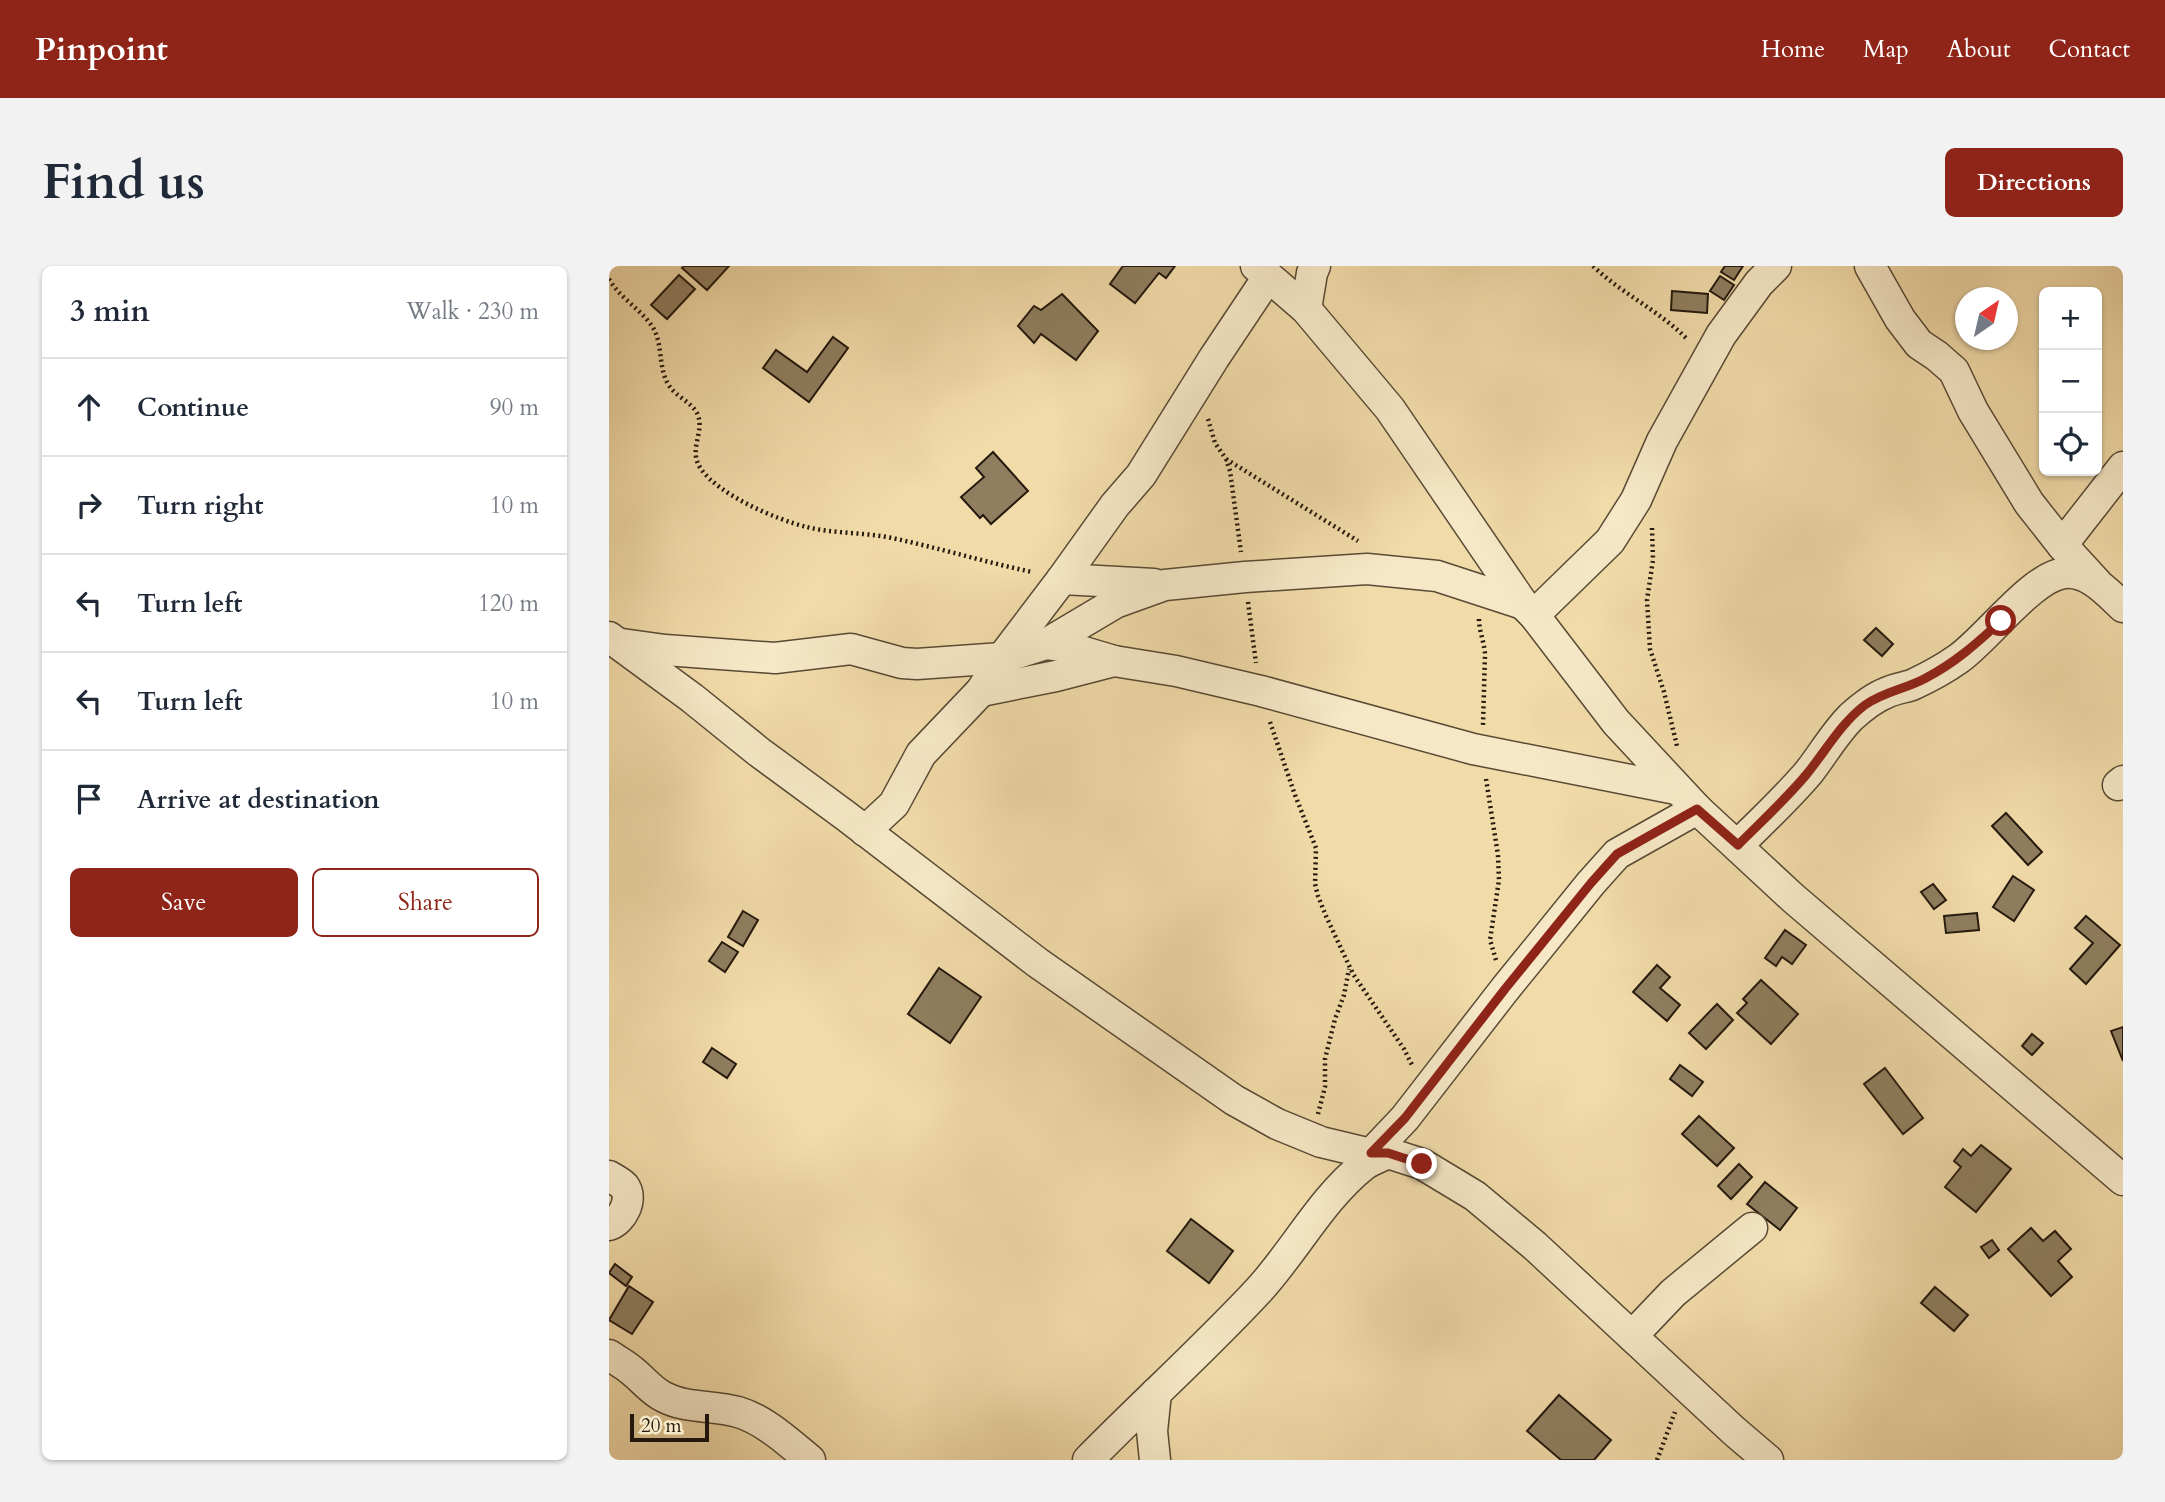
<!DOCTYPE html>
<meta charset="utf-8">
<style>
:root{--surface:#fff;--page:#f2f2f3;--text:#1f2937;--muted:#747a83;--line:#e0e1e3;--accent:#8f2418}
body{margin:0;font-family:Cardo,serif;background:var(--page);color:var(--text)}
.controls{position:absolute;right:21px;top:21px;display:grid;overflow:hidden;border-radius:10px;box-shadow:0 2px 5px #0004}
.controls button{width:63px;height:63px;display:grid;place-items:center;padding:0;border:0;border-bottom:2px solid var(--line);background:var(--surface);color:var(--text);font:35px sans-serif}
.compass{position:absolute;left:1346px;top:21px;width:63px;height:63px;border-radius:50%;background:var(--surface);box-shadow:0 2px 5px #0004;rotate:34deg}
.scale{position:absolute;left:21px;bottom:18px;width:79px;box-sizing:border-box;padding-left:7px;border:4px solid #25190e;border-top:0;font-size:19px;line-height:24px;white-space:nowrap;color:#25190e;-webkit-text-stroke:5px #f6e8c7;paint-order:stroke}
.stop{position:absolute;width:21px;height:21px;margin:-16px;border:5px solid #8f2418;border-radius:50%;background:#fff}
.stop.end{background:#8f2418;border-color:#fff;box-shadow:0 2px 7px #0008}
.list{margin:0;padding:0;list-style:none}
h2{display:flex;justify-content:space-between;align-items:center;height:91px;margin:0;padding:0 28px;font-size:30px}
h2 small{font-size:23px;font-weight:400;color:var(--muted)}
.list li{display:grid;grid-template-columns:46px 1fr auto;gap:21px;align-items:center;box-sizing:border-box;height:98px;padding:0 28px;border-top:2px solid var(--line)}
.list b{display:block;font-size:26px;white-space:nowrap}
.list em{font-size:23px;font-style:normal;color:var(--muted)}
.actions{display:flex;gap:14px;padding:21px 28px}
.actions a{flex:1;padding:16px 0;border:2px solid var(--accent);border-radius:10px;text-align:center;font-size:24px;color:var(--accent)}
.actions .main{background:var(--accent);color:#fff}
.icon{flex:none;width:38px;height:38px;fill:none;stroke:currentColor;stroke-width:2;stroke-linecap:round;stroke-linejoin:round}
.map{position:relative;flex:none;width:1514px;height:1194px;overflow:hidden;border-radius:10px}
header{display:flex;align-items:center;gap:42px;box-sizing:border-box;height:98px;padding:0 35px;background:var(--accent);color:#fff}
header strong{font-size:33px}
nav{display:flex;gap:38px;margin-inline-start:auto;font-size:24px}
.intro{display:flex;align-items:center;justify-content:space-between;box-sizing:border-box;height:168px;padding:0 42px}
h1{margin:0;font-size:49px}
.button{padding:18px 32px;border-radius:10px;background:var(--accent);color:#fff;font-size:24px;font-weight:700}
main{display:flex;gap:42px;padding:0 42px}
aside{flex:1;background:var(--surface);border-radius:10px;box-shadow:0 2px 5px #0004}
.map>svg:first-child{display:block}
</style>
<header>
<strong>Pinpoint</strong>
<nav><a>Home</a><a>Map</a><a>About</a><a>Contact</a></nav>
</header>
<div class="intro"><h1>Find us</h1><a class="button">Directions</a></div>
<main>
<aside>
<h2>3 min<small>Walk · 230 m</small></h2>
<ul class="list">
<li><svg class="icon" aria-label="ahead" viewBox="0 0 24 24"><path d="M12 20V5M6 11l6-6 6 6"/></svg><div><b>Continue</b></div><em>90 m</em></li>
<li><svg class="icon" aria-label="right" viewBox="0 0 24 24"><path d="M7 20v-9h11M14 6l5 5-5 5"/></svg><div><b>Turn right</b></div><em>10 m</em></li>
<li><svg class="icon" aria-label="left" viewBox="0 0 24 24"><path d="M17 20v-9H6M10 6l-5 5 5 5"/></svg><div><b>Turn left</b></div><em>120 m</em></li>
<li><svg class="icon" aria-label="left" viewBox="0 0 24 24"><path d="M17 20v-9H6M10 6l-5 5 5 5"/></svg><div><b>Turn left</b></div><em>10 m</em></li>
<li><svg class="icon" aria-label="arrive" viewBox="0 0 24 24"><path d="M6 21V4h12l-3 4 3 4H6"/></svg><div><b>Arrive at destination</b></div></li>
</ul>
<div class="actions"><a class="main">Save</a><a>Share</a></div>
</aside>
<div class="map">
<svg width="1514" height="1194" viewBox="0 0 1514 1194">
<rect width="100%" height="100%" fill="#f1dba9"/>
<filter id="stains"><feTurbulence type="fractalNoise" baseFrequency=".00286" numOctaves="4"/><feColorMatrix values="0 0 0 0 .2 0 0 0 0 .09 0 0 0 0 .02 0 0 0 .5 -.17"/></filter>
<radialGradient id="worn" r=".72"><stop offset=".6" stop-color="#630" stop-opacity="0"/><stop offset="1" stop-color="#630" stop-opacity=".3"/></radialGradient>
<g fill="#8f7e5f" stroke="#25190e" stroke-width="2">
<polygon points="75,0 120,0 98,24 73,2"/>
<polygon points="514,0 566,0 557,12 550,7 526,37 501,18"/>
<polygon points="1116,0 1134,0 1125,14 1112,6"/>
<polygon points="70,9 86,23 58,53 42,39"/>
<polygon points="1111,10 1125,19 1115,34 1101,25"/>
<polygon points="1063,25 1099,28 1098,47 1062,44"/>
<polygon points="453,28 489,65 467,94 432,68 425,77 409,60 425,40 432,44"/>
<polygon points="224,71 239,82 200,136 154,102 167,84 198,106"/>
<polygon points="384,186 419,225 382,258 374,249 371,252 352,231 375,211 367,202"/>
<polygon points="1267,362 1284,378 1273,390 1255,374"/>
<polygon points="1397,547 1433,586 1419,599 1383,560"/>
<polygon points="1404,610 1425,624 1405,655 1384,641"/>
<polygon points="1324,618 1337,634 1325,643 1312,626"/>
<polygon points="134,645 149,654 134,680 119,671"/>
<polygon points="1368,647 1370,664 1337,667 1335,650"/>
<polygon points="1477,650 1511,679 1477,718 1461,703 1484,677 1466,662"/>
<polygon points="1176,664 1197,679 1183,698 1173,691 1167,700 1156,692"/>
<polygon points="113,676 129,686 116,706 100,695"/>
<polygon points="1048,699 1061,711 1051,722 1071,739 1058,755 1024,726"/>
<polygon points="330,702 372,731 341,777 299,748"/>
<polygon points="1152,714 1189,748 1162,778 1128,747 1138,737 1134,733"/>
<polygon points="1108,738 1124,754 1097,783 1080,767"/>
<polygon points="1514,761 1514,795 1502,765"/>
<polygon points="1423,768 1434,777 1423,789 1413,780"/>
<polygon points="103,782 127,798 118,812 94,796"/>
<polygon points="1071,799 1094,816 1083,830 1061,813"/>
<polygon points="1276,802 1314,852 1294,868 1255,818"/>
<polygon points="1090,850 1125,882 1108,900 1073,868"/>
<polygon points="1372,879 1402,903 1367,946 1336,921 1352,901 1345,895 1354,883 1362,890"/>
<polygon points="1130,898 1143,911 1122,933 1109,920"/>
<polygon points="1156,916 1188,942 1171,964 1138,938"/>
<polygon points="582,953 624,985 600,1017 558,985"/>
<polygon points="1422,962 1434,975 1446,965 1462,983 1449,995 1463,1011 1442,1030 1399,983"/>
<polygon points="1383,974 1390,984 1380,992 1372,981"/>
<polygon points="6,998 23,1011 17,1020 0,1007"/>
<polygon points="20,1020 44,1036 23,1068 0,1054"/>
<polygon points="1326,1021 1359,1049 1345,1065 1312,1037"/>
<polygon points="950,1129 1002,1174 985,1194 952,1194 918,1165"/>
</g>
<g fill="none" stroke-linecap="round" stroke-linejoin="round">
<defs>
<g id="minor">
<polyline points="647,0 697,43 781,143 914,338 925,349 1007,456 1088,543 1184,632 1514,914"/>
<polyline points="1261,0 1291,53 1310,78 1328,90 1345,105 1364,145 1420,237 1453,279 1487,316"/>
<polyline points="697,43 703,7 706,0"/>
<polyline points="1453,279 1514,201"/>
<polyline points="453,313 545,318"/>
<polyline points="925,349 1001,275 1027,234 1053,175 1112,69 1150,17 1167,0"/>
<polyline points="0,371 83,432 150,486 237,550 429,697 625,834 668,858 712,876 762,888 779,887 813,898 866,930 926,980 1125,1165 1159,1194"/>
<polyline points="13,378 56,384 166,392 242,383 293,397 308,398 393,392 437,378 458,381 505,395 567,405 652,425 864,483 1067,523"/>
<polyline points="437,378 506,337 556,319 636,311 758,303 828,310 914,338"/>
<polyline points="372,425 447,410 505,395"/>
<polyline points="1509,519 1514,515"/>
<polyline points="256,565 285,538 312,488 372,425 393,392 453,313 506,239 532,209 605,92 659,11"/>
<path d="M 1129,579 C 1153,555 1178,532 1200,506 C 1214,488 1226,467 1242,451 C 1252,442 1264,432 1277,427 C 1285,423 1294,422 1303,419 C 1318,412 1335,403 1349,393 C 1378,373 1423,310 1456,307 C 1480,305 1499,327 1514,341"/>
<polyline points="762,888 796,852 896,723 982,617 1008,588 1088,543"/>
<path d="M 0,910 C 5,913 11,916 15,920 C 25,933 13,955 0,959"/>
<polyline points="1023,1070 1064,1027 1143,962"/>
<path d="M 0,1089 C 7,1094 15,1098 22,1104 C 34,1113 42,1125 55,1131 C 78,1143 105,1139 129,1146 C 156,1154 179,1176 201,1194"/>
<path d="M 479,1194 C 535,1137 594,1084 649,1025 C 686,985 712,933 755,899 C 762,894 771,891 779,887"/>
<polyline points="546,1194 543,1165 547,1127"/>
</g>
</defs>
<use href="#minor" stroke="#584a35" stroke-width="33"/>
<g stroke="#25190e" stroke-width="4.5" stroke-dasharray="2 3.5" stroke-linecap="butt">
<path d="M 984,0 C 1013,28 1051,45 1079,74"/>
<path d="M 0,13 C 11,32 31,43 43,60 C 55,78 48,103 61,121 C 68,131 82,136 88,147 C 97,166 78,183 92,203 C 110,229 168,254 198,261 C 225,268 255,266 283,272 C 330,282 376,296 423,306"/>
<polyline points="599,153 606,177 617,193 621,205 632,286"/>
<polyline points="617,193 749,275"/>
<polyline points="1043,262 1044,294 1038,334 1041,383 1055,426 1068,480"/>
<polyline points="639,336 647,397"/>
<path d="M 870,353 C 870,365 875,375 876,388 L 874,459"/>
<polyline points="661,456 686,529 707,582 706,618 709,630 717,650 744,708 795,783 803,799"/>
<polyline points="877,513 889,589 890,614 881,674 887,694"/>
<polyline points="709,848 716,821 716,793 726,753 735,729 740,703"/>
<polyline points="1048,1194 1066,1146"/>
</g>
<use href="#minor" stroke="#f6e8c7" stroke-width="30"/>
</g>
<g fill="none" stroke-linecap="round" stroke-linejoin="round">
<path stroke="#8f2418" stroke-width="9" d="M 813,898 L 779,887 L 762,887 L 796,852 L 896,723 L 982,617 L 1008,588 L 1088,543 L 1129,579 C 1152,556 1176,534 1197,509 C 1216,486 1232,457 1256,439 C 1274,426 1296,423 1315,413 C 1346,397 1367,378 1392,355"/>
</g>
<rect width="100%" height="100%" filter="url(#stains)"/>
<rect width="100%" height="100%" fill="url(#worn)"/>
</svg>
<div class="controls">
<button>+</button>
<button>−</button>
<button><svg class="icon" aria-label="locate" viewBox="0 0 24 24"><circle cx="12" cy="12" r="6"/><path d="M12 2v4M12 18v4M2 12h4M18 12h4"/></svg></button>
</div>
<svg class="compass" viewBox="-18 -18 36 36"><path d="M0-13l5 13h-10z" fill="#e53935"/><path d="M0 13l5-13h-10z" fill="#747a83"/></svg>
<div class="scale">20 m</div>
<div class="stop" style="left:1392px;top:355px"></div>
<div class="stop end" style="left:813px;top:898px"></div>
</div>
</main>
